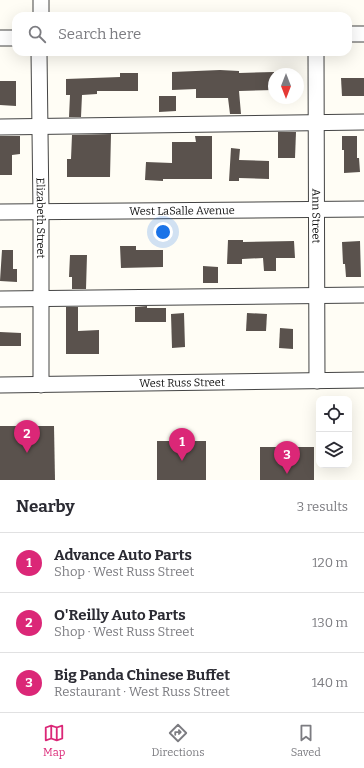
<!DOCTYPE html>
<meta charset="utf-8">
<style>
:root{--surface:#fff;--page:#f2f2f3;--text:#2b2b33;--muted:#7c7c81;--line:#e1e1e2;--accent:#db2777}
body{margin:0;font-family:Bitter,serif;background:var(--page);color:var(--text)}
.controls{position:absolute;right:12px;bottom:12px;display:grid;overflow:hidden;border-radius:8px;box-shadow:0 4px 16px #0002}
.controls button{width:36px;height:36px;display:grid;place-items:center;padding:0;border:0;border-bottom:1px solid var(--line);background:var(--surface);color:var(--text);font:20px sans-serif}
.compass{position:absolute;left:268px;top:68px;width:36px;height:36px;border-radius:50%;background:var(--surface);box-shadow:0 4px 16px #0002;rotate:180deg}
.you{position:absolute;left:163px;top:232px;width:14px;height:14px;margin:-10px;border:3px solid #fff;border-radius:50%;background:#1a73e8;box-shadow:0 0 0 6px #1a73e833}
.badge{display:grid;place-items:center;width:26px;height:26px;border-radius:50%;background:var(--accent);color:#fff;font-size:13px;font-weight:700}
.pin{position:absolute;translate:-50% -33px;filter:drop-shadow(0 1px 2px #0008)}
.pin::after{content:'';position:absolute;top:21px;width:14px;height:12px;background:inherit;clip-path:polygon(0 0,100% 0,50% 100%)}
.list{margin:0;padding:0;list-style:none}
h2{display:flex;justify-content:space-between;align-items:center;height:52px;margin:0;padding:0 16px;font-size:17px}
h2 small{font-size:13px;font-weight:400;color:var(--muted)}
.list li{display:grid;grid-template-columns:26px 1fr auto;gap:12px;align-items:center;box-sizing:border-box;height:60px;padding:0 16px;border-top:1px solid var(--line)}
.list b{display:block;font-size:15px;white-space:nowrap}
.list p{margin:0;font-size:13px;white-space:nowrap;color:var(--muted)}
.list em{font-size:13px;font-style:normal;color:var(--muted)}
.icon{flex:none;width:22px;height:22px;fill:none;stroke:currentColor;stroke-width:2;stroke-linecap:round;stroke-linejoin:round}
.map{position:relative;flex:none;width:364px;height:480px;overflow:hidden}
.search{position:absolute;background:var(--surface);box-shadow:0 4px 16px #0002;left:12px;right:12px;top:12px;height:44px;display:flex;align-items:center;gap:10px;box-sizing:border-box;padding:0 14px;border-radius:12px;color:var(--muted);font-size:15px}
.sheet{height:232px;background:var(--surface)}
nav{display:flex;justify-content:space-around;align-items:center;box-sizing:border-box;height:56px;border-top:1px solid var(--line);background:var(--surface);font-size:11px;color:var(--muted)}
nav a{display:grid;justify-items:center;gap:2px}
nav .on{color:var(--accent)}
.map>svg:first-child{display:block}
</style>
<div class="map">
<svg width="364" height="480" viewBox="0 0 364 480">
<rect width="100%" height="100%" fill="#fffdf5"/>
<g fill="#5a524d">
<polygon points="220,70 239,71 239,73 274,72 274,90 239,91 241,114 230,114 228,98 196,98 196,89 172,90 172,72"/>
<polygon points="120,73 138,73 138,91 97,91 97,94 82,95 81,117 69,117 70,95 66,95 66,79 120,77"/>
<polygon points="341,78 364,78 364,96 342,96"/>
<polygon points="0,81 16,81 16,106 0,105"/>
<polygon points="159,96 176,96 176,111 159,112"/>
<polygon points="278,132 296,132 295,158 278,158"/>
<polygon points="111,134 110,177 67,177 67,159 71,159 72,135"/>
<polygon points="0,136 20,136 20,154 12,155 12,175 0,175"/>
<polygon points="195,136 212,136 212,179 163,179 163,181 145,180 146,162 172,163 172,142 196,142"/>
<polygon points="342,136 357,136 357,158 359,158 360,172 344,173 344,150 342,150"/>
<polygon points="231,148 240,149 239,160 269,161 269,179 239,178 239,181 229,181"/>
<polygon points="228,240 243,240 243,242 294,241 295,258 276,258 276,271 264,271 263,258 242,259 242,264 227,264"/>
<polygon points="360,241 361,277 346,277 345,264 343,264 342,242"/>
<polygon points="120,246 136,246 136,250 163,250 163,267 121,268"/>
<polygon points="2,250 13,250 13,269 17,269 17,282 0,281"/>
<polygon points="70,255 87,255 86,289 72,289 72,277 69,277"/>
<polygon points="203,266 218,267 218,283 203,283"/>
<polygon points="147,306 147,308 166,308 166,322 135,322 135,307"/>
<polygon points="66,307 78,307 78,331 99,330 99,354 66,354"/>
<polygon points="184,313 185,347 172,348 171,314"/>
<polygon points="247,313 267,314 266,331 246,331"/>
<polygon points="280,328 293,329 293,349 279,348"/>
<polygon points="0,332 21,333 21,346 0,346"/>
<polygon points="0,426 54,426 55,480 0,480"/>
<rect x="157" y="441" width="49" height="39"/>
<rect x="260" y="447" width="54" height="33"/>
</g>
<g fill="none" stroke-linecap="round" stroke-linejoin="round">
<defs>
<g id="minor">
<polyline points="41,0 41,16"/>
<polyline points="348,34 364,34"/>
<polyline points="0,38 16,38"/>
<path id="s1" d="M 39,52 L 41,211 L 41,385"/>
<path id="s2" d="M 316,52 L 317,381"/>
<polyline points="0,127 364,122"/>
<path id="s3" d="M 0,212 L 364,209"/>
<polyline points="0,299 364,295"/>
<path id="s4" d="M 0,385 L 364,380"/>
</g>
</defs>
<use href="#minor" stroke="#444" stroke-width="17"/>
<use href="#minor" stroke="#fff" stroke-width="15"/>
</g>
<g text-anchor="middle" dominant-baseline="central" stroke-width="4" stroke-linejoin="round" paint-order="stroke">
<g font-size="11" fill="#111" stroke="#fff">
<text stroke="none"><textPath href="#s3" startOffset="182">West LaSalle Avenue</textPath></text>
<text stroke="none"><textPath href="#s2" startOffset="164">Ann Street</textPath></text>
<text stroke="none"><textPath href="#s1" startOffset="166">Elizabeth Street</textPath></text>
<text stroke="none"><textPath href="#s4" startOffset="182">West Russ Street</textPath></text>
</g>
</g>
</svg>
<div class="controls">
<button><svg class="icon" aria-label="locate" viewBox="0 0 24 24"><circle cx="12" cy="12" r="6"/><path d="M12 2v4M12 18v4M2 12h4M18 12h4"/></svg></button>
<button><svg class="icon" aria-label="layers" viewBox="0 0 24 24"><path d="M12 4l9 5-9 5-9-5zM3 14l9 5 9-5"/></svg></button>
</div>
<svg class="compass" viewBox="-18 -18 36 36"><path d="M0-13l5 13h-10z" fill="#e53935"/><path d="M0 13l5-13h-10z" fill="#7c7c81"/></svg>
<div class="you"></div>
<div class="pin badge" style="left:182px;top:461px">1</div>
<div class="pin badge" style="left:27px;top:453px">2</div>
<div class="pin badge" style="left:287px;top:474px">3</div>
<div class="search"><svg class="icon" aria-label="search" viewBox="0 0 24 24"><circle cx="10" cy="10" r="6"/><path d="M15 15l6 6"/></svg>Search here</div>
</div>
<section class="sheet">
<h2>Nearby<small>3 results</small></h2>
<ul class="list">
<li><span class="badge">1</span><div><b>Advance Auto Parts</b><p>Shop · West Russ Street</p></div><em>120 m</em></li>
<li><span class="badge">2</span><div><b>O'Reilly Auto Parts</b><p>Shop · West Russ Street</p></div><em>130 m</em></li>
<li><span class="badge">3</span><div><b>Big Panda Chinese Buffet</b><p>Restaurant · West Russ Street</p></div><em>140 m</em></li>
</ul>
</section>
<nav>
<a class="on"><svg class="icon" aria-label="map" viewBox="0 0 24 24"><path d="M3 6l6-2 6 2 6-2v14l-6 2-6-2-6 2zM9 4v14M15 6v14"/></svg>Map</a>
<a><svg class="icon" aria-label="directions" viewBox="0 0 24 24"><path d="M12 3l9 9-9 9-9-9zM9 14v-3h6M13 9l2 2-2 2"/></svg>Directions</a>
<a><svg class="icon" aria-label="saved" viewBox="0 0 24 24"><path d="M7 4h10v16l-5-4-5 4z"/></svg>Saved</a>
</nav>
